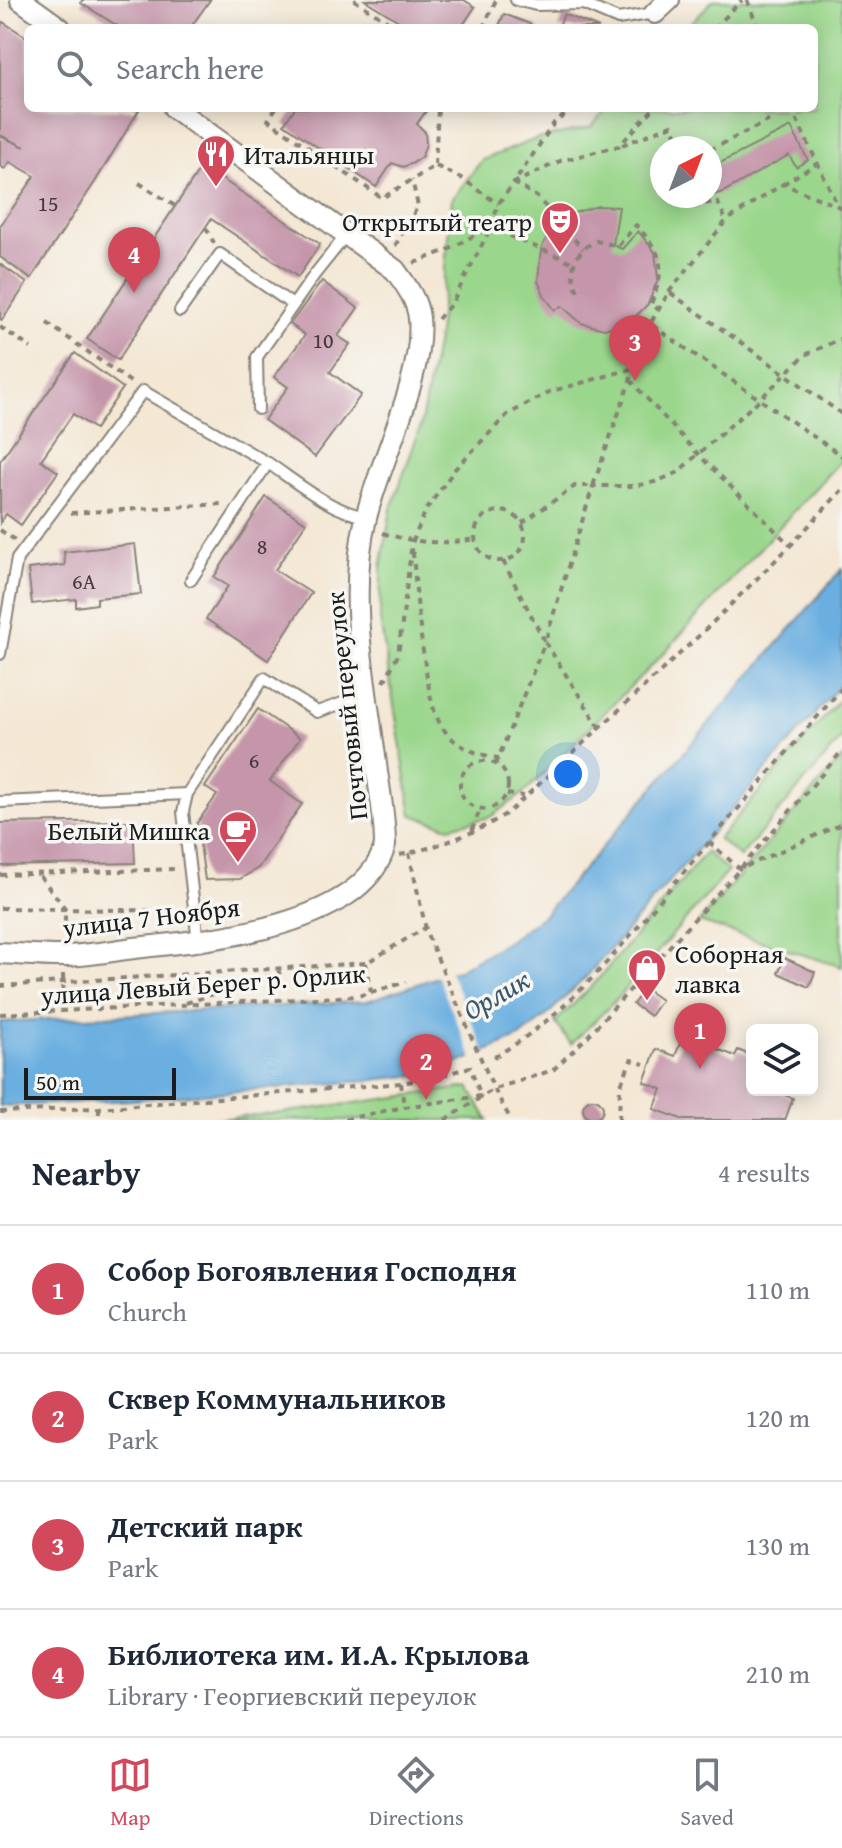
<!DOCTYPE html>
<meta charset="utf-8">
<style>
:root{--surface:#fff;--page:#f6f6f7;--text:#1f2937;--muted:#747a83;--line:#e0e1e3;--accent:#d1495b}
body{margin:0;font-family:"Gentium Book Plus",serif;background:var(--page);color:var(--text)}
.controls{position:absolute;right:24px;bottom:24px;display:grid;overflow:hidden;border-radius:12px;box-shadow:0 4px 20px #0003}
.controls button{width:72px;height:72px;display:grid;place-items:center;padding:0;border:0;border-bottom:2px solid var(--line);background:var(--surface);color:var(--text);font:40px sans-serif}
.compass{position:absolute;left:650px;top:136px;width:72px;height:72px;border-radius:50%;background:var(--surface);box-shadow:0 4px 20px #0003;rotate:42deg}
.scale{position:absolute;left:24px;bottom:20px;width:152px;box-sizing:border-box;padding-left:8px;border:4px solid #1c1c1c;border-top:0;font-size:22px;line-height:28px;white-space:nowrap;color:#1c1c1c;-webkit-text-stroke:6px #f6f6f2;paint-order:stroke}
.you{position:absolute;left:568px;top:774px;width:28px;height:28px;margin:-20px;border:6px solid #fff;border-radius:50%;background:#1a73e8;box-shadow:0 0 0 12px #1a73e833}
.badge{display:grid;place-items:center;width:52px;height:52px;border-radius:50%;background:var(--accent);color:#fff;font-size:26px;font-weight:700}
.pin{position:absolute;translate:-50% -66px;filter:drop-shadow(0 2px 4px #0008)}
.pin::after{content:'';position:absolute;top:42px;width:28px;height:24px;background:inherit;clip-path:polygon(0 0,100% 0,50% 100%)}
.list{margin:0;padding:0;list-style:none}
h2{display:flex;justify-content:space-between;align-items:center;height:104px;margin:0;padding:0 32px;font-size:34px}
h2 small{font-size:26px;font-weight:400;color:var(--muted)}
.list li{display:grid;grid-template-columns:52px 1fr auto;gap:24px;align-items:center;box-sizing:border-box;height:128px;padding:0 32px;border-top:2px solid var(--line)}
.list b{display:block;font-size:30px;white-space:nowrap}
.list p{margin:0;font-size:26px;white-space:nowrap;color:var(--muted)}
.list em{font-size:26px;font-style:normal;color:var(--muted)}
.icon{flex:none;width:44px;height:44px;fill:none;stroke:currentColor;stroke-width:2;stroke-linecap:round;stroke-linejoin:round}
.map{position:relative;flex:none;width:842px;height:1120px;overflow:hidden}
.search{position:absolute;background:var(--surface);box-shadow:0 4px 20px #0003;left:24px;right:24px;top:24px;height:88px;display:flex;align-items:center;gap:20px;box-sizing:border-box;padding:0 28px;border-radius:12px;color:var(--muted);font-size:30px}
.sheet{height:616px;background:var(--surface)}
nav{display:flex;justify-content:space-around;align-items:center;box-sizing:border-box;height:112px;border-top:2px solid var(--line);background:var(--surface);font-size:22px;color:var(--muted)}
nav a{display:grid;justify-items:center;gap:4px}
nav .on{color:var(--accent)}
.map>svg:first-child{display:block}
</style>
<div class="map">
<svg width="842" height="1120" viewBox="0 0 842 1120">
<rect width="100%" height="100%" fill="#f6f6f2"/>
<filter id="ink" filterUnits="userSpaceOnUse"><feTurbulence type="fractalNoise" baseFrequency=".0125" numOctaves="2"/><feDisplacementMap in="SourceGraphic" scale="16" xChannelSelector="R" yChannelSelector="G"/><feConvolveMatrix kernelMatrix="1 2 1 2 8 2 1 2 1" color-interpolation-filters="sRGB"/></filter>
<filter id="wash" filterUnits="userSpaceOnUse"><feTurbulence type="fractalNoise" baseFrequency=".006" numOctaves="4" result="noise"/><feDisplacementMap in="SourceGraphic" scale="32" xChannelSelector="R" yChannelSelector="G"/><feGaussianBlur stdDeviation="1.8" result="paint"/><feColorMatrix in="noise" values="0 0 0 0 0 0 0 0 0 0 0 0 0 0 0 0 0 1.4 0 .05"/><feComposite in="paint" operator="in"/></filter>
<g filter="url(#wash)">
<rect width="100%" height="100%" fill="#f4e7d4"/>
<g fill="#9ad68b" stroke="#5b7954" stroke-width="2" fill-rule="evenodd">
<path d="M 713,0 L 842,0 L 842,459 L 662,655 L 524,793 L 490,817 L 449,827 L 412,815 L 380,620 L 381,568 L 391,509 L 420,428 L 438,334 L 452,199 L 482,160 L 536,139 L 591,127 L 608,108 L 814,108 L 814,28 L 686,28 ZM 662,148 L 710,148 L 710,196 L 662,196 Z"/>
<polygon points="842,697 842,738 740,857 718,839"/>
<polygon points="842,758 842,967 699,922"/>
<polygon points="706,852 728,871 612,1004 571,1044 555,1022 594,984"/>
<polygon points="469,1087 488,1120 207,1120 282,1113"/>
</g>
<polygon fill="#6bafe0" stroke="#44667e" stroke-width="2" points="842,569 842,683 586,977 545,1017 520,1037 435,1073 373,1080 131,1100 0,1106 0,1022 367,1001 458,970 505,943 543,916"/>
<polygon fill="#f4e7d4" points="449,969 487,1057 474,1062 436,973"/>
<g id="blocks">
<g fill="#c595aa">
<polygon points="82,0 210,0 190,28 121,28 81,3"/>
<polygon points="365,0 464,0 475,7 461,28 410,28"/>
<polygon points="504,14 540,28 498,28"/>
<polygon points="564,14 599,28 558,28"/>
<polygon points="3,22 28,38 28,108 139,110 95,182 31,279 0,257 0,226 35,176 10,162 5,169 0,166 0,136 25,147 0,135 0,27"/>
<polygon points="295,108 428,108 417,124 425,132 426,144 422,156 413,163 403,167 392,163 376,187 284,124"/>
<polygon points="791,127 808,160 796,167 789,155 723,192 710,196 710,168"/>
<polygon points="202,166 320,244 298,277 211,219 118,360 87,339"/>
<polygon points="598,206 619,207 613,245 622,249 638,231 655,252 658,279 648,304 630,322 604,329 581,323 562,306 555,310 545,297 538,281 541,249 552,228 570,214"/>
<polygon points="0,264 27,283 2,320 0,319"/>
<polygon points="322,281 358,308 338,336 350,344 330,372 361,395 315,457 264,420 288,387 274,377 305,335 290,324"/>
<polygon points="75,353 123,388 95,429 73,414 41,460 58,472 21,525 6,514 0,523 0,461"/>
<polygon points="266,497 306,523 275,570 311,593 268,660 206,619 228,586 214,577"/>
<polygon points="135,544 141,594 97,598 97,604 76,607 76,599 32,604 28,569 65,565 64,552"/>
<polygon points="258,709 300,738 270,781 302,804 258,868 240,879 205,880 197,823 217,795 205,787"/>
<polygon points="133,821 135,863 0,866 0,823"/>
<polygon points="785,958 815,972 809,987 778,973"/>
<polygon points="645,989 661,1000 650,1016 633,1004"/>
<polygon points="683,1036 735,1056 738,1050 752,1056 752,1090 784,1090 782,1094 793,1098 785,1120 684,1120 654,1109 662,1089 644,1082 656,1049 675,1056"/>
<circle cx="593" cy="1109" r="10"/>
</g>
</g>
</g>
<g filter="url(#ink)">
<use href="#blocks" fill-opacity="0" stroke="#888278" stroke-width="2"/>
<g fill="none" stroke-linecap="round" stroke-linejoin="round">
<defs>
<g id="service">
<polyline points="516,0 536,5 583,4 618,19 655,13"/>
<polyline points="180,311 220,254 293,305"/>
<polyline points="258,409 257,357 315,274 347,234"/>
<path d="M 191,580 L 268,463 C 299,484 329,510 366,517"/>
<polyline points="0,654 17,559 143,391 268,463"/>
<polyline points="0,802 187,794"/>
<polyline points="198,942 183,812 187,794 264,678 317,712 368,694"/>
</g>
<g id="minor">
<polyline points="21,0 60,28"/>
<polyline points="655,13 669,0"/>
<path d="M 0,953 C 20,954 41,956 61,956 C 85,956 110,951 134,948 C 204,941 364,927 385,845 C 385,821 381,797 377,772 C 367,689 346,601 366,518 C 380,460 425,376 419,318 C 417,299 405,284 395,270 L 174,108"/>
</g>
</defs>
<use href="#service" stroke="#888278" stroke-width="14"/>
<use href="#minor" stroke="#888278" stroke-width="24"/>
<g stroke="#888278" stroke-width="4" stroke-dasharray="6 6" stroke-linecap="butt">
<polyline points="354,0 399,28"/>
<polyline points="747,0 758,28"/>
<polyline points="332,28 333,25 337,28"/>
<polyline points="483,28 496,0"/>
<polyline points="715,28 742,0"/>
<polyline points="276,108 268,120 382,198 435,166 438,108"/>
<polyline points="574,108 554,123 514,183 537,197 583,249"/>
<polyline points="791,108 837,204"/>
<polyline points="622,145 672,125 683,148"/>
<polyline points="710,150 770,120 776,108"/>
<polyline points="436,166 463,179 498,204"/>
<polyline points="139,183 175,206"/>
<polyline points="783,184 818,163"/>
<polyline points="691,196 693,207 717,201 726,220"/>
<polyline points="206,228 214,243"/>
<polyline points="395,246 418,206 412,180"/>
<polyline points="414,263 450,249 492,225 510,236 574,263"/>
<path d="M 578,291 C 567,271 574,251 596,241 L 618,246 L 636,225 C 664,256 666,265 651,304 L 658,309"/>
<polyline points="669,292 726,221 783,184 842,208"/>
<polyline points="438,319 452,303 492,225 498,204 514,183 560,161 619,146 654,108"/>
<polyline points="47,323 132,383"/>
<polyline points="0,327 31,348"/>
<polyline points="630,380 698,454 790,545"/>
<polyline points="842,414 669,292 650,324 842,456"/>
<circle cx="500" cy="536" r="25"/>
<polyline points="71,513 222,504"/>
<polyline points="522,523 575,486 593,486 650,324"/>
<polyline points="0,530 15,540"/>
<path d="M 383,533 C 414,543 443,545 475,539"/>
<path d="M 413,552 C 416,594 420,636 427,677 C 430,693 432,711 441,725 C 453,746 477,755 499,758"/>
<polyline points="503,561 545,642 593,486 634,486 655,482 677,473 760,399 805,355 842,338"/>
<polyline points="545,642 600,728"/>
<polyline points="384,682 398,655 412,543 426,510 455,469 507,415 549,392 635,368"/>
<circle cx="484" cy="785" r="24"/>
<polyline points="496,764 545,642"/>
<polyline points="507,794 524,796"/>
<polyline points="472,830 480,810"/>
<polyline points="709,842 740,869 842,824"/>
<polyline points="409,853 427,934 494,1089 511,1120"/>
<path d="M 400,855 C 437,847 479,833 510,811 L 702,633 L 791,545 L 842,490"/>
<polyline points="0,875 176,869"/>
<polyline points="40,876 65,908 65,938"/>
<polyline points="0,908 182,911"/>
<polyline points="366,963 371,992"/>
<polyline points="63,974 64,1012"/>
<polyline points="0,986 366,963 425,928"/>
<polyline points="186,1003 281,972"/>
<polyline points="0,1014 358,996 406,982"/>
<path d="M 494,1057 C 572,1013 625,941 682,874 C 735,812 789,750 842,688"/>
<polyline points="401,1083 404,1107"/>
<polyline points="99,1108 99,1120"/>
<polyline points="0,1112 99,1108 401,1083 437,1077 470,1067 481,1096 404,1107 341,1120"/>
<polyline points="445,1120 494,1089 553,1070 588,1036 740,869 842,751"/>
<polyline points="619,1120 620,1087 631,1060 644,1064"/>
</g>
<use href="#service" stroke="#fff" stroke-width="10"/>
<use href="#minor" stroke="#fff" stroke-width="20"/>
</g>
</g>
<defs>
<symbol id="restaurant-pin" viewBox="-11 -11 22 30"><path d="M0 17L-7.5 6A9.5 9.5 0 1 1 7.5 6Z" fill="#d1495b" stroke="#f6f6f2"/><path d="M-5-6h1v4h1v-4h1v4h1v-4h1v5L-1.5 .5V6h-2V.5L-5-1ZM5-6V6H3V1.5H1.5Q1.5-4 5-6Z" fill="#fff"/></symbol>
<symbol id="theatre-pin" viewBox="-11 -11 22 30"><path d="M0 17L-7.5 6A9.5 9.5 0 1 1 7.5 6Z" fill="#d1495b" stroke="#f6f6f2"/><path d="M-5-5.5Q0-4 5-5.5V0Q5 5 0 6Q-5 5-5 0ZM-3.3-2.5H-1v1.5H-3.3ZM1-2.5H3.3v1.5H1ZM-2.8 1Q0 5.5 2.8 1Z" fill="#fff"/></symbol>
<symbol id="cafe-pin" viewBox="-11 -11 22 30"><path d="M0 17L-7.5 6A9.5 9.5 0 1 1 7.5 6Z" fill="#d1495b" stroke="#f6f6f2"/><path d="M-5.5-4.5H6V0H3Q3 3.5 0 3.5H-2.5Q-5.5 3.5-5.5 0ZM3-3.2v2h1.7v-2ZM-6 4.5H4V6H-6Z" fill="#fff"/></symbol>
<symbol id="shop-pin" viewBox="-11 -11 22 30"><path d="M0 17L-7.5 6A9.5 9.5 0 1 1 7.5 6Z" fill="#d1495b" stroke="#f6f6f2"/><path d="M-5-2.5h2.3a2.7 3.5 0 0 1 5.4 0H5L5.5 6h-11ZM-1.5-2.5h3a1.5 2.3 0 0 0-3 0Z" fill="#fff"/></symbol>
</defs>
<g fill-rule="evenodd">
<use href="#restaurant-pin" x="194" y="132" width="44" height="60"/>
<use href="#theatre-pin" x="538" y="199" width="44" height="60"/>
<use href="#cafe-pin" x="216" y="808" width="44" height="60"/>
<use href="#shop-pin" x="625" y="946" width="44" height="60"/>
</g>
<g text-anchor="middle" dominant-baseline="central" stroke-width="7" stroke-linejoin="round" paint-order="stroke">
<g font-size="22" fill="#463a40">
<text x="48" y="203">15</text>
<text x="323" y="340">10</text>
<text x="262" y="546">8</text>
<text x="84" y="581">6А</text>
<text x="254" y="760">6</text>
</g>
<g font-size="26" fill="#1c1c1c" stroke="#f6f6f2" text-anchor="start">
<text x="244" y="154">Итальянцы</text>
<text x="532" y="221" text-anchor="end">Открытый театр</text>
<text x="210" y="830" text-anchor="end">Белый Мишка</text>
<text x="675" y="953">Соборная<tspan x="675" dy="30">лавка</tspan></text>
</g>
<g font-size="26" fill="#1c1c1c" stroke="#f6f6f2">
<text transform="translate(346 706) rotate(-96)">Почтовый переулок</text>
<text transform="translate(151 917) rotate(-7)">улица 7 Ноября</text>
<text transform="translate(203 984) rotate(-4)">улица Левый Берег р. Орлик</text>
</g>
<g font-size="28" font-style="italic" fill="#3c576a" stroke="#f6f6f2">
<text transform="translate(496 994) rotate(-30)">Орлик</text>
</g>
</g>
</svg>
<div class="controls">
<button><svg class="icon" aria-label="layers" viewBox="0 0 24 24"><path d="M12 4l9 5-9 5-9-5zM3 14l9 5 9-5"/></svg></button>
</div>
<svg class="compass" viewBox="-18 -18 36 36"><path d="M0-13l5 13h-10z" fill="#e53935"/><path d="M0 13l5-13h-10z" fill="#747a83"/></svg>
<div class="scale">50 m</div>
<div class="you"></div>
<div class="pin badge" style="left:700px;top:1069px">1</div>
<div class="pin badge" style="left:426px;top:1100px">2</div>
<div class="pin badge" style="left:635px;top:381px">3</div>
<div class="pin badge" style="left:134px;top:293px">4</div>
<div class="search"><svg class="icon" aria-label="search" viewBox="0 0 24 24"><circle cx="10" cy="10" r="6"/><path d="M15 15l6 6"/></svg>Search here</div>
</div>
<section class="sheet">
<h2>Nearby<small>4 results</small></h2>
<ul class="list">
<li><span class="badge">1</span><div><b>Собор Богоявления Господня</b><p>Church</p></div><em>110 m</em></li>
<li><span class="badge">2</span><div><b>Сквер Коммунальников</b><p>Park</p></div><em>120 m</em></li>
<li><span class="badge">3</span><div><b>Детский парк</b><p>Park</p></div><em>130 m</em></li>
<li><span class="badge">4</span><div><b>Библиотека им. И.А. Крылова</b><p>Library · Георгиевский переулок</p></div><em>210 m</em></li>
</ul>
</section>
<nav>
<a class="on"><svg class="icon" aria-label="map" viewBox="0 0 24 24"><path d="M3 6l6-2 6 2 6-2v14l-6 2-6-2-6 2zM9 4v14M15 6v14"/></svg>Map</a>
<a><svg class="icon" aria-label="directions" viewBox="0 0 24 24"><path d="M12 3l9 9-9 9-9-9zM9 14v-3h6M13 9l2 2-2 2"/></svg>Directions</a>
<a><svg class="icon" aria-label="saved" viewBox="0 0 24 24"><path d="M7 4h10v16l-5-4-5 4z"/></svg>Saved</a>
</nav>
